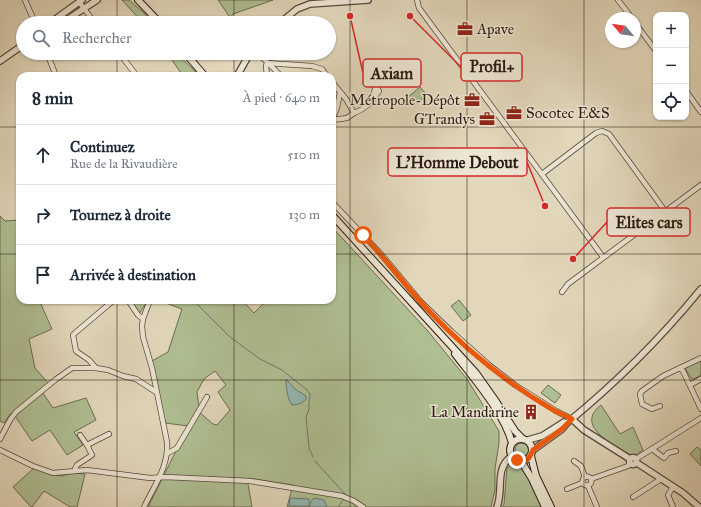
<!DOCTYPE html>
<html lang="fr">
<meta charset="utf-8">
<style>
:root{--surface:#fff;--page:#f2f2f3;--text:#1f2937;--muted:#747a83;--line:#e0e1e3}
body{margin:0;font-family:"IM FELL Great Primer",serif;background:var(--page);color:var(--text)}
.controls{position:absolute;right:12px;top:12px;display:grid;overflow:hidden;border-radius:8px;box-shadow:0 1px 3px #0004}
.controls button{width:36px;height:36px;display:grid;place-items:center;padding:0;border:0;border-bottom:1px solid var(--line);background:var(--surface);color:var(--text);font:20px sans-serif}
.compass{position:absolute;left:605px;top:12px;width:36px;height:36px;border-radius:50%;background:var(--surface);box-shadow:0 1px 3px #0004;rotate:299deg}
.stop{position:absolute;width:12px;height:12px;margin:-9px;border:3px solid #ea580c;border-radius:50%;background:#fff}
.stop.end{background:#ea580c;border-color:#fff;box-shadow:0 1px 4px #0008}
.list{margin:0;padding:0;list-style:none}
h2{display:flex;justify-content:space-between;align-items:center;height:52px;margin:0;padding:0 16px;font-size:17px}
h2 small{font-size:13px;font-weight:400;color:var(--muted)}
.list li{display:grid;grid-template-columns:26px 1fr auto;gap:12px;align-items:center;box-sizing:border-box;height:60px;padding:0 16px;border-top:1px solid var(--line)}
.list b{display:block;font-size:15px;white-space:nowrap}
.list p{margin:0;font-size:13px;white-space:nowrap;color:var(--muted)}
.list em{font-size:13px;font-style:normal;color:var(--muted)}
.icon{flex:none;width:22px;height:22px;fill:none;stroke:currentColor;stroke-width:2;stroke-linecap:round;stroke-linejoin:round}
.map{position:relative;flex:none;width:701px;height:507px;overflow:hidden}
.search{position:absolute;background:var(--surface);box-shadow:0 1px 3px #0004;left:16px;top:16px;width:320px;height:44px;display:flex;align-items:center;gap:10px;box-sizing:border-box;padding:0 14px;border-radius:22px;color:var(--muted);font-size:15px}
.panel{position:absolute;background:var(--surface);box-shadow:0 1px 3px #0004;left:16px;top:72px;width:320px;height:232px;border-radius:12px}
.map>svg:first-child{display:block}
</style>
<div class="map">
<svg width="701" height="507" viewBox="0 0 701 507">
<rect width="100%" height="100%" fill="#e2d7bb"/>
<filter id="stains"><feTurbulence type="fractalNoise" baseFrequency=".005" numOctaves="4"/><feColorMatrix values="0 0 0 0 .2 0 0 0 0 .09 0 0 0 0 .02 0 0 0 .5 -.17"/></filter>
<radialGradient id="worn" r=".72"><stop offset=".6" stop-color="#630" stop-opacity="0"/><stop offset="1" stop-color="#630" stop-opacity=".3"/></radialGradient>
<g fill="#afbf93" stroke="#6c6d53">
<polygon points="122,0 129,0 144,13 152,23 143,23"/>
<polygon points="218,0 273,0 233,14 231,17 229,16"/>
<path d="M 167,53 L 177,53 C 184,62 192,67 199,76 L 183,76 Z"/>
<polygon points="420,87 427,95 414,105 408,97"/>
<polygon points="0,216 5,221 20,220 20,300 39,300 52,329 29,339 35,368 48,383 41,390 53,408 86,398 96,420 74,432 83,445 67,455 50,430 32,441 15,416 10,414 4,423 0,421"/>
<polygon points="332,227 427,330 467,379 499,431 499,443 495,469 495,490 491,507 287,507 293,485 248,478 248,484 252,507 148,507 176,451 199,412 213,424 217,425 230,410 218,392 226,385 215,371 204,379 197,392 199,407 188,426 165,423 152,361 168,352 182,309 158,300 242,300 254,313 267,300 332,300"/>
<polygon points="131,300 148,300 139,314 135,308"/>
<polygon points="459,300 471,315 463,321 451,306"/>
<polygon points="701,361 701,375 694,379 691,378 685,368"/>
<polygon points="548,385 561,395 555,403 541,393"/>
<path d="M 601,405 L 620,434 L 633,427 L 643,450 C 639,453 635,457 629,455 C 625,454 620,449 616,447 C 601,437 579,422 601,405 Z"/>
<circle cx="522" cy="450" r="7"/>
<polygon points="697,447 701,450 701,466 690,454"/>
<path d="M 516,462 C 527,468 536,495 542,507 L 502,507 L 504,504 L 507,468 Z"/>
<polygon points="34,468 53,475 62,476 72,473 85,474 77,507 70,507 44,491 32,507 31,507 13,487"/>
</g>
<g fill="#95b8b4" stroke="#6a7974">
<path d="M 286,379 L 295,389 L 306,396 L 306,399 C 303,403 298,405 292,405 C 287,398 286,387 286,379 Z"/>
<polygon points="290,498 309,499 309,506 289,506"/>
<polygon points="314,498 324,500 327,507 309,507 312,500"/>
</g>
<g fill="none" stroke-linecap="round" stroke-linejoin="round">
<g stroke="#6a7974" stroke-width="1">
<polyline points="193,300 230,337 260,359 282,370 307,390 310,394 310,397 309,400 309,409 306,417 309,448 313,457"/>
<polyline points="315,461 345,494"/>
<polyline points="338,507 343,500"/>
</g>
<defs>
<g id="minor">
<polyline points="25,0 35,23"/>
<polyline points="417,0 419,8 603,257"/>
<polyline points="618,0 632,18"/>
<polyline points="79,2 95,23"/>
<polyline points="635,23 656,51"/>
<polyline points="47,53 56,76"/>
<polyline points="119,53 137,76"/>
<polyline points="257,53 263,58 269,53"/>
<polyline points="263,58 281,76"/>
<polyline points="267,76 266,66 267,63 312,66 322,69 327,76"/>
<polyline points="332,82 346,99 354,113 347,118 332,120"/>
<polyline points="686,91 701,112"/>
<path d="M 354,113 C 366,109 373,101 379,91 L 377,88 L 375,89 L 371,103"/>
<polyline points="332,120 337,108 340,92"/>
<polyline points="542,174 596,133 602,131 609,134 665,211"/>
<polyline points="332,202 380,253 421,302 452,332 489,365 515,385 556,411 572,419"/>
<polyline points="562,292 568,284 701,185"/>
<polyline points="128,300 138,315 143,319"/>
<polyline points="96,368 89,360 76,351 73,335 75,333 114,300"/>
<polyline points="680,368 683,371 701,409"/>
<polyline points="690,385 701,379"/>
<polyline points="660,406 652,409 642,404 640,394 642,391 663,376 701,358"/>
<polyline points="80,435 87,445"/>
<polyline points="0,439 10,420 16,412 55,380 72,368 96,368 108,370 123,376 136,379 156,392"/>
<polyline points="652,449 664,458 668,453 676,451"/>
<polyline points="0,450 33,466 53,473 87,470 150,478 166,477 250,481 342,496 354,501 363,507"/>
<polyline points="168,453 177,448 207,397"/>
<polyline points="636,459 701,418"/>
<polyline points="574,461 581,466 585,477"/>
<polyline points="74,471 77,465 92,455 87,445 109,434"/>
<circle cx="587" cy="481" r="4.5"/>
<polyline points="591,479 628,466 630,463"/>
<polyline points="588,486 597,507"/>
<polyline points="567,489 582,483"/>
<polyline points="633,497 661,479"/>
<path d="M 144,507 C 154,486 169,466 167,442 L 152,368 L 143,337 L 142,326 L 143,319 L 150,300"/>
<polyline points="673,507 668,495 673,487"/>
</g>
<g id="tertiary">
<polyline points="50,23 82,0"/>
<polyline points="62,23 97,0"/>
<polyline points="280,23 297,9 310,4 368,0"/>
<polyline points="0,61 23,45"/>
<polyline points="237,76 250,53"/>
<polyline points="572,419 584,430 630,459"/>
<polyline points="528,440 542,436 564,422 567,423"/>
<path d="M 533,450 L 562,429 L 567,423 C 616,383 661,338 701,289"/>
<circle cx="633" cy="461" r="3.5"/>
<polyline points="637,463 683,493 699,507"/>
<path d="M 497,507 C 504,489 494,468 512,456"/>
</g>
<g id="secondary">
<polyline points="138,0 160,23"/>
<polyline points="185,53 205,76"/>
<polyline points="332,215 476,373 495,400 515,431 522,438"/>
<path d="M 455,354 C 474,379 504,413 512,443"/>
<circle cx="521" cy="450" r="11"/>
<polyline points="531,456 536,476 551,507"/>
<polyline points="521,461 532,479 545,507"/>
</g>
</defs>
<use href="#minor" stroke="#584a3d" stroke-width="6"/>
<use href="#tertiary" stroke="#584a3d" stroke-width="8"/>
<use href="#secondary" stroke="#2a1b13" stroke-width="8"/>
<use href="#minor" stroke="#ece5d3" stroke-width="4.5"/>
<use href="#tertiary" stroke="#ece5d3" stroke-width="5.5"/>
<use href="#secondary" stroke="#ece5d3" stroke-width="6"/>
</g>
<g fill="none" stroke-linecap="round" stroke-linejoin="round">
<path stroke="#ea580c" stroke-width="5" d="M 363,235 C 387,260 406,287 429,311 C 465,349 510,385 555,411 C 561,414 566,416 572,419 L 562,429 L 533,450 L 529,458 L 524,461 L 517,460"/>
</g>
<path fill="none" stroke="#2a1b13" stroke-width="1" stroke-opacity="0.55" d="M 117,0 L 117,23M 234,0 L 234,23M 350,0 L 350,507M 467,0 L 467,507M 584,0 L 584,507M 117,53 L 117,76M 234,53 L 234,76M 0,127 L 20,127M 332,127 L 701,127M 0,254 L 20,254M 332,254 L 701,254M 117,300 L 117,507M 234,300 L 234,507M 0,380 L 701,380"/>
<defs>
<symbol id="office-bare" viewBox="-9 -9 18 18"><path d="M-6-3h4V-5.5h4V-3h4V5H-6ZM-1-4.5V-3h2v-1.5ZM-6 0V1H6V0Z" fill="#8f2418" stroke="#ece5d3" stroke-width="2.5" paint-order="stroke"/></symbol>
<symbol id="building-bare" viewBox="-9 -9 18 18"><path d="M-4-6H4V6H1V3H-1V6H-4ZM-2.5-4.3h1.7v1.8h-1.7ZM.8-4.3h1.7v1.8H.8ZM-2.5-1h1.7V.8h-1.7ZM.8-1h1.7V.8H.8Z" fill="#8f2418" stroke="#ece5d3" stroke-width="2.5" paint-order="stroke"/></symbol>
</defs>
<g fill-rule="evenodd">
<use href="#office-bare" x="454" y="18" width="22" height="22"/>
<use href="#office-bare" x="461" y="89" width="22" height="22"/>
<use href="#office-bare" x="503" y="102" width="22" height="22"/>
<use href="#office-bare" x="476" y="108" width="22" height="22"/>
<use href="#building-bare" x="520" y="401" width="22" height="22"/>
</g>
<g text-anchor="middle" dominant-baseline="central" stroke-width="3" stroke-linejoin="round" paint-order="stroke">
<g font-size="15" fill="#2a1b13" stroke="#ece5d3" text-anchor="end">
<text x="477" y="29" text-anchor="start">Apave</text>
<text x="460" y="100">Métropole-Dépôt</text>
<text x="526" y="113" text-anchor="start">Socotec E&amp;S</text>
<text x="475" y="119">GTrandys</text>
<text x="519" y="412">La Mandarine</text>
</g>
</g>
<path fill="none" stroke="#d62828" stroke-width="1.5" d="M410 16L461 67M350 16L363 73M545 206L527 162M573 259L607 222"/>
<g fill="#d62828" stroke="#ece5d3" stroke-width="1.5">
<circle cx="410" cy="16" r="4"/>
<circle cx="350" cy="16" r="4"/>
<circle cx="545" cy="206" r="4"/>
<circle cx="573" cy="259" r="4"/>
</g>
<g fill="#ece5d3" stroke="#d62828" stroke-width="1.5">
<rect x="461" y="53" width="61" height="28" rx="4"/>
<rect x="363" y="59" width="58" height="28" rx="4"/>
<rect x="388" y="148" width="139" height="28" rx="4"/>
<rect x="607" y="208" width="83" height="28" rx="4"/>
</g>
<g font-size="16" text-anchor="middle" font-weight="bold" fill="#2a1b13">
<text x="492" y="72">Profil+</text>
<text x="392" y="79">Axiam</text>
<text x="457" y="168">L'Homme Debout</text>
<text x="649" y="228">Elites cars</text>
</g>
<rect width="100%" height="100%" filter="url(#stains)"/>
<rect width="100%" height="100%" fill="url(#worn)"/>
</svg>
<div class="controls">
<button>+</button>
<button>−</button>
<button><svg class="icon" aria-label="locate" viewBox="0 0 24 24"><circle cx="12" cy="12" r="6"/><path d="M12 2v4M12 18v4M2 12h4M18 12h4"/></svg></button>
</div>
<svg class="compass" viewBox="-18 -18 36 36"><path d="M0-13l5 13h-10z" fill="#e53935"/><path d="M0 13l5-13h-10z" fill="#747a83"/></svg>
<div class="stop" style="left:363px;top:235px"></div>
<div class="stop end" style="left:517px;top:460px"></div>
<div class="search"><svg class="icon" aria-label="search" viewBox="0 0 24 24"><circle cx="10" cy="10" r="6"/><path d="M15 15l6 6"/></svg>Rechercher</div>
<section class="panel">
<h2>8 min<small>À pied · 640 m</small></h2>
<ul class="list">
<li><svg class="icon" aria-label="ahead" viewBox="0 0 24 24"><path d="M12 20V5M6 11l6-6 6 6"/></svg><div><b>Continuez</b><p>Rue de la Rivaudière</p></div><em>510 m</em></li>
<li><svg class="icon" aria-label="right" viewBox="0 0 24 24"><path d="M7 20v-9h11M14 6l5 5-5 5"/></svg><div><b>Tournez à droite</b></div><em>130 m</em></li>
<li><svg class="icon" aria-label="arrive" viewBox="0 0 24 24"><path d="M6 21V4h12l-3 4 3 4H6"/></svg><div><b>Arrivée à destination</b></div></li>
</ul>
</section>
</div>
